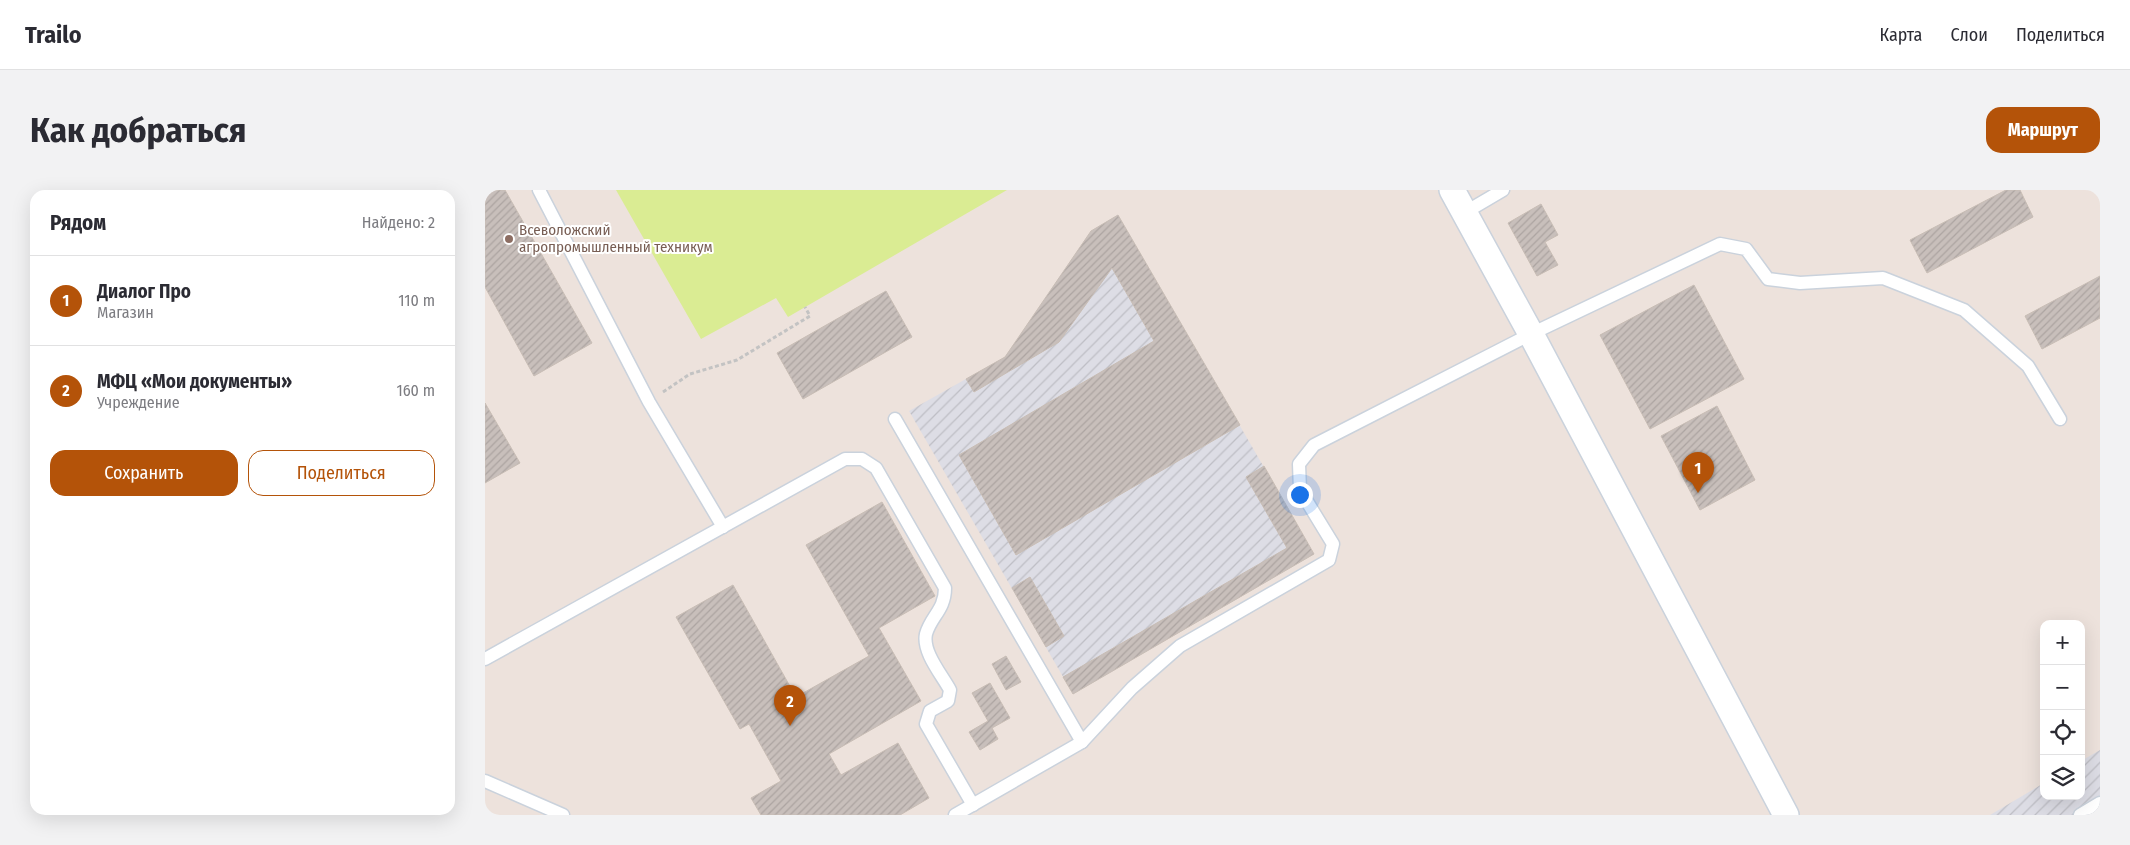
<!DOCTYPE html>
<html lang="ru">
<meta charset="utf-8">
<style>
:root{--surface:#fff;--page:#f2f2f3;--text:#2b2b33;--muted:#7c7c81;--line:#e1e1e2;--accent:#b45309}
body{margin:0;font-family:"Fira Sans Condensed",sans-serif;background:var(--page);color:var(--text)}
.controls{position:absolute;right:15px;bottom:15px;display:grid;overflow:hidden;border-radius:10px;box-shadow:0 5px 20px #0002}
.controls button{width:45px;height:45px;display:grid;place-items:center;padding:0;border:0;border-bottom:1px solid var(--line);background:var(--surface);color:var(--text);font:25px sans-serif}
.you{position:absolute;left:814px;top:304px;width:18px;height:18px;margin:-12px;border:4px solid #fff;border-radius:50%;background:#1a73e8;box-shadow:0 0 0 8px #1a73e833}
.badge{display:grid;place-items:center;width:32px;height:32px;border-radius:50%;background:var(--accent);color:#fff;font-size:16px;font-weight:700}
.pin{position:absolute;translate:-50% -41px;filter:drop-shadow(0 1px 2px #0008)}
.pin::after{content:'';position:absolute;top:26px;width:18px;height:15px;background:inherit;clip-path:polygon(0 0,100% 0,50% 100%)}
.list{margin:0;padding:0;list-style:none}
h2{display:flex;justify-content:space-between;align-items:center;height:65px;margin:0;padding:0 20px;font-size:21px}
h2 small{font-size:16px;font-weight:400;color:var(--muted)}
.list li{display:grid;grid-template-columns:32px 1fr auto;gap:15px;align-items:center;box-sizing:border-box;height:90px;padding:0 20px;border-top:1px solid var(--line)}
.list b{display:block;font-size:19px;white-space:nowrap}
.list p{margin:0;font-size:16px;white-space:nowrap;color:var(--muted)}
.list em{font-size:16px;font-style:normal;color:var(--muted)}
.actions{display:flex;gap:10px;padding:15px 20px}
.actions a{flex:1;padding:11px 0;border:1px solid var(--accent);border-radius:15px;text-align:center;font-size:18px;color:var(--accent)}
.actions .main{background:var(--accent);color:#fff}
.icon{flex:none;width:28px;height:28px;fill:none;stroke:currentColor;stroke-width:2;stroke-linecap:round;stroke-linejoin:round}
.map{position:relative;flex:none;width:1615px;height:625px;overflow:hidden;border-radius:15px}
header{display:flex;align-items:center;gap:30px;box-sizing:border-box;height:70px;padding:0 25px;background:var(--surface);border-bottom:1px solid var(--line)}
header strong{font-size:24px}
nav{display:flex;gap:28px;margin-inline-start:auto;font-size:18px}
.intro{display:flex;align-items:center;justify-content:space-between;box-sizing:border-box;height:120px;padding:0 30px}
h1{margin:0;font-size:35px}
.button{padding:12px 22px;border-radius:15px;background:var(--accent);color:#fff;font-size:18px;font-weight:700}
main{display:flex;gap:30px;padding:0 30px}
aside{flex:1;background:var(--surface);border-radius:15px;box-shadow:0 5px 20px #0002}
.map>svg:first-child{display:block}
</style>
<header>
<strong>Trailo</strong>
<nav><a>Карта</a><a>Слои</a><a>Поделиться</a></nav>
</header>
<div class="intro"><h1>Как добраться</h1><a class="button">Маршрут</a></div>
<main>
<aside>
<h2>Рядом<small>Найдено: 2</small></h2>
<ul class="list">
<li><span class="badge">1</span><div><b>Диалог Про</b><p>Магазин</p></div><em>110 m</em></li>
<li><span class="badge">2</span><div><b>МФЦ «Мои документы»</b><p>Учреждение</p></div><em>160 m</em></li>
</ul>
<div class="actions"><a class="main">Сохранить</a><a>Поделиться</a></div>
</aside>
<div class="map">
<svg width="1615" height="625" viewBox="0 0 1615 625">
<defs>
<pattern id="industrial-furrows" width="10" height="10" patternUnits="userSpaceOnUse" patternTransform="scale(1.25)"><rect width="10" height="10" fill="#dddde5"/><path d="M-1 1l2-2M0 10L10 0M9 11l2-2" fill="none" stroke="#bebec5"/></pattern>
<pattern id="building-hatch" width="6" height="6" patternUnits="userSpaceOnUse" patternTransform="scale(1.25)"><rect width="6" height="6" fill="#c8bfbb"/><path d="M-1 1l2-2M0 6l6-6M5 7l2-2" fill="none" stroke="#aca4a1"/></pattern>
</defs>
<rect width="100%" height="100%" fill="#ede2dc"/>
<g fill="url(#industrial-furrows)">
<polygon points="633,25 829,364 588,504 424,221 520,167 606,41"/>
<polygon points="1615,560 1615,625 1505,625 1559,593 1559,606 1596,606 1596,571"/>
</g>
<polygon fill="#daec93" points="131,0 522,0 303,127 291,108 216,149"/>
<g fill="url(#building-hatch)" stroke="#c8bdb5">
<polygon points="0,0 20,0 107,153 49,186 0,97"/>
<polygon points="1521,0 1535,0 1548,27 1442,83 1425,50"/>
<polygon points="1056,14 1073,45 1060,52 1073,75 1052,86 1023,33"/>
<polygon points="633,25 755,235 531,365 474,265 669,151 627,78 574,152 489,202 481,189 520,167 606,41"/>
<polygon points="1615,86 1615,128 1557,159 1540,126"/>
<polygon points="1209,95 1259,189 1165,239 1115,145"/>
<polygon points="401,101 427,147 318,209 292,163"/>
<polygon points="0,213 35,273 0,293"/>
<polygon points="1232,216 1270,290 1215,320 1176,246"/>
<polygon points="779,276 829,364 588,504 578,487 802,358 761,287"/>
<polygon points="397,312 450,406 394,438 436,511 344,564 356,585 413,553 444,608 415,625 276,625 266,608 296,591 264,534 255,539 191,427 248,395 311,507 384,466 321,355"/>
<polygon points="545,387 579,446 561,457 527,398"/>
<polygon points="521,466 536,492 521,500 507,474"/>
<polygon points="505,493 525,528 507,538 513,549 495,560 484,542 503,531 487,503"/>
</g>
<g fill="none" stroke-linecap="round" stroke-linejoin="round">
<defs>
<g id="lane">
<polyline points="54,0 164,212 238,337"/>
<polyline points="979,23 1018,0"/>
<polyline points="410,229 597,552"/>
<path d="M 0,469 L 360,269 L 377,269 L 391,278 L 460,398 C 460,420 446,426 441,444 C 437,462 457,485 465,500 L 463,511 L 445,521 L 441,534 L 488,615"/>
<polyline points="0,591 78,625"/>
<polyline points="470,625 597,552 647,498 695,456 844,370 848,354 815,300 814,274 829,255 1046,144 1235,54 1261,59 1283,89 1315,93 1398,88 1479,120 1543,176 1575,229"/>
<polyline points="1595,625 1615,613"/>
</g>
<polyline id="street" points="967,0 1046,144 1301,625"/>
</defs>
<use href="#lane" stroke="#cad2dc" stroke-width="15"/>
<use href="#street" stroke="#cad2dc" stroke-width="28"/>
<polyline stroke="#c3c3c3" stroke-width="3" stroke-dasharray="4 2.5" stroke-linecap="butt" points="178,202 205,184 252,170 325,126 320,117"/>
<use href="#lane" stroke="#fff" stroke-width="12"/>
<use href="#street" stroke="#fff" stroke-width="25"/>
</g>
<circle fill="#8d6e63" stroke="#fff" stroke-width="2" cx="24" cy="49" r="5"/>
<g text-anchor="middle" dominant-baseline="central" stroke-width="4" stroke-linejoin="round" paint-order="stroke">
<g font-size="15" fill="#785e54" stroke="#fff" text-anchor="start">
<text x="34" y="40">Всеволожский<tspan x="34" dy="17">агропромышленный техникум</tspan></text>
</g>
</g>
</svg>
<div class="controls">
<button>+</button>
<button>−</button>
<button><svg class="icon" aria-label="locate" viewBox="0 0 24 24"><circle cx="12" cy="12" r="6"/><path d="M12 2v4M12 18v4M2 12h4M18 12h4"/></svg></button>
<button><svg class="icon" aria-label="layers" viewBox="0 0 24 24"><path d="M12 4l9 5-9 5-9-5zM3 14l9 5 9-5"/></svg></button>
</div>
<div class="you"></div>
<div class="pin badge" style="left:1213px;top:303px">1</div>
<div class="pin badge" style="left:305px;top:536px">2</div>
</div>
</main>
